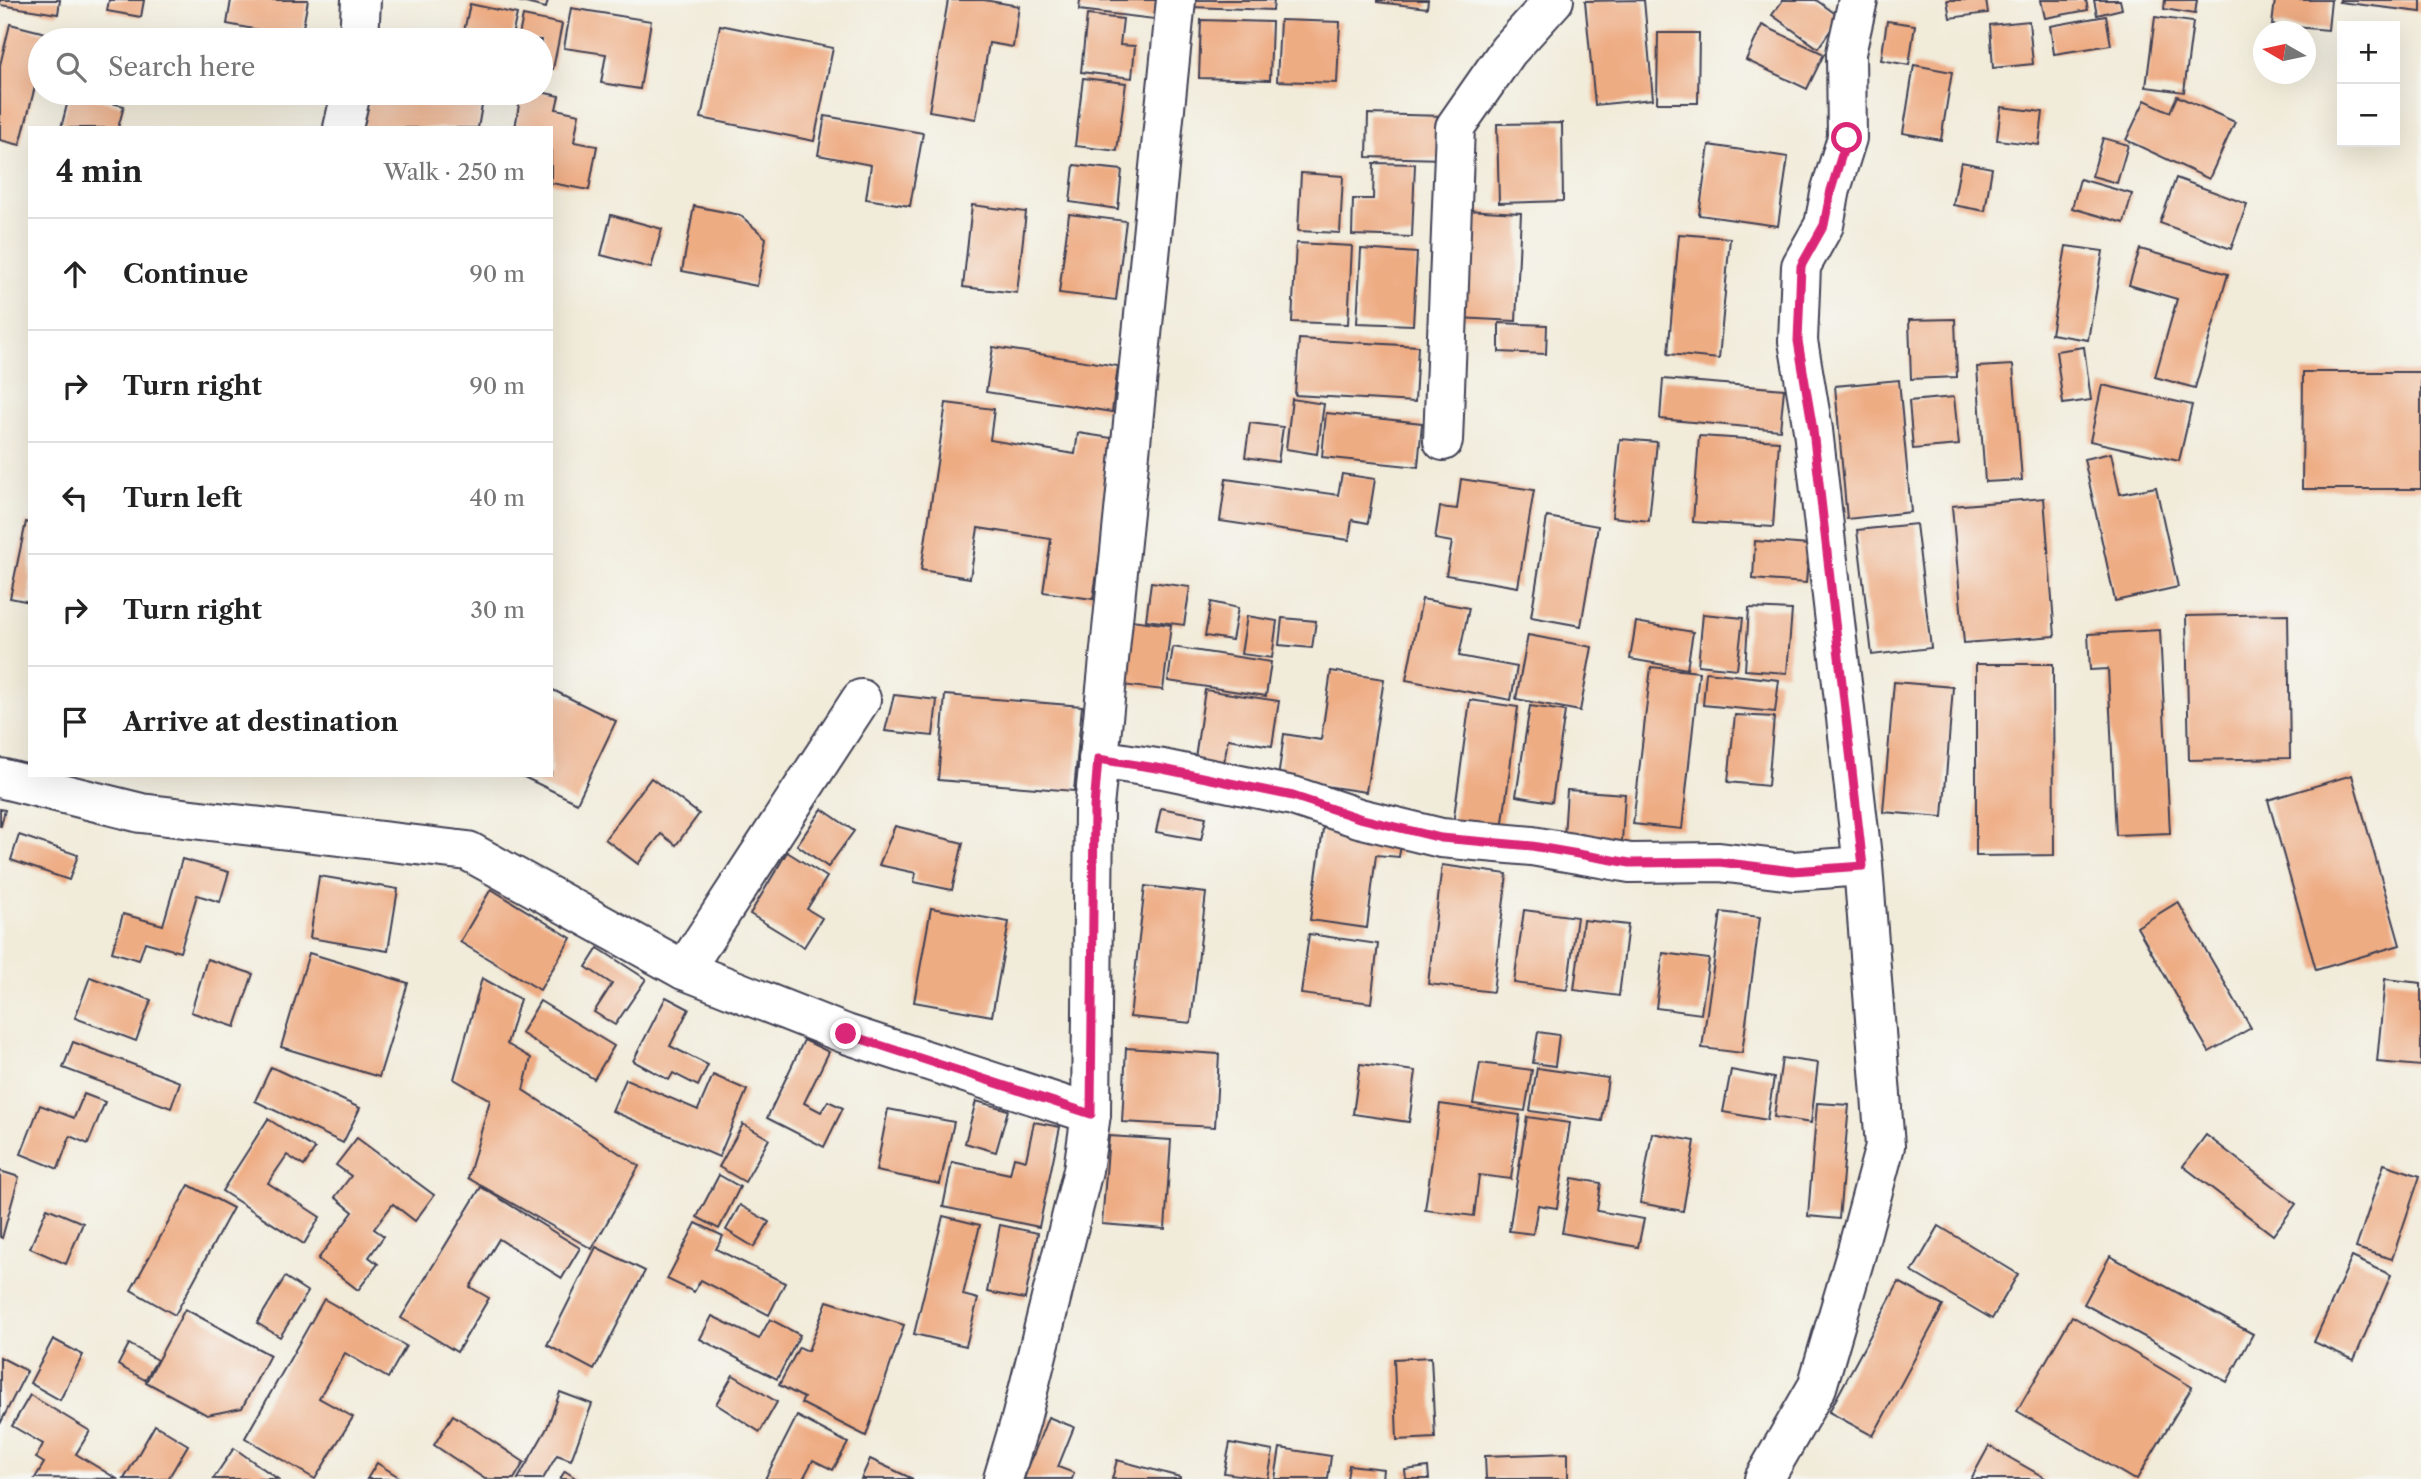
<!DOCTYPE html>
<meta charset="utf-8">
<style>
:root{--surface:#fff;--page:#f2f2f2;--text:#222;--muted:#767676;--line:#e0e0e0}
body{margin:0;font-family:"Libre Caslon Text",serif;background:var(--page);color:var(--text)}
.controls{position:absolute;right:21px;top:21px;display:grid;overflow:hidden;border-radius:0px;box-shadow:0 7px 28px #0002}
.controls button{width:63px;height:63px;display:grid;place-items:center;padding:0;border:0;border-bottom:2px solid var(--line);background:var(--surface);color:var(--text);font:35px sans-serif}
.compass{position:absolute;left:2253px;top:21px;width:63px;height:63px;border-radius:50%;background:var(--surface);box-shadow:0 7px 28px #0002;rotate:279deg}
.stop{position:absolute;width:21px;height:21px;margin:-16px;border:5px solid #db2777;border-radius:50%;background:#fff}
.stop.end{background:#db2777;border-color:#fff;box-shadow:0 2px 7px #0008}
.list{margin:0;padding:0;list-style:none}
h2{display:flex;justify-content:space-between;align-items:center;height:91px;margin:0;padding:0 28px;font-size:30px}
h2 small{font-size:23px;font-weight:400;color:var(--muted)}
.list li{display:grid;grid-template-columns:46px 1fr auto;gap:21px;align-items:center;box-sizing:border-box;height:112px;padding:0 28px;border-top:2px solid var(--line)}
.list b{display:block;font-size:26px;white-space:nowrap}
.list em{font-size:23px;font-style:normal;color:var(--muted)}
.icon{flex:none;width:38px;height:38px;fill:none;stroke:currentColor;stroke-width:2;stroke-linecap:round;stroke-linejoin:round}
.map{position:relative;flex:none;width:2421px;height:1479px;overflow:hidden}
.search{position:absolute;background:var(--surface);box-shadow:0 7px 28px #0002;left:28px;top:28px;width:525px;height:77px;display:flex;align-items:center;gap:18px;box-sizing:border-box;padding:0 24px;border-radius:38px;color:var(--muted);font-size:26px}
.panel{position:absolute;background:var(--surface);box-shadow:0 7px 28px #0002;left:28px;top:126px;width:525px;height:651px;border-radius:0px}
.map>svg:first-child{display:block}
</style>
<div class="map">
<svg width="2421" height="1479" viewBox="0 0 2421 1479">
<rect width="100%" height="100%" fill="#f6f6f2"/>
<filter id="ink" filterUnits="userSpaceOnUse"><feTurbulence type="fractalNoise" baseFrequency=".0143" numOctaves="2"/><feDisplacementMap in="SourceGraphic" scale="14" xChannelSelector="R" yChannelSelector="G"/><feConvolveMatrix kernelMatrix="1 2 1 2 8 2 1 2 1" color-interpolation-filters="sRGB"/></filter>
<filter id="wash" filterUnits="userSpaceOnUse"><feTurbulence type="fractalNoise" baseFrequency=".00686" numOctaves="4" result="noise"/><feDisplacementMap in="SourceGraphic" scale="28" xChannelSelector="R" yChannelSelector="G"/><feGaussianBlur stdDeviation="1.57" result="paint"/><feColorMatrix in="noise" values="0 0 0 0 0 0 0 0 0 0 0 0 0 0 0 0 0 1.4 0 .05"/><feComposite in="paint" operator="in"/></filter>
<g filter="url(#wash)">
<rect width="100%" height="100%" fill="#f1ebd9"/>
<g id="blocks">
<g fill="#eeac83">
<polygon points="0,0 60,0 58,14 0,5"/>
<polygon points="109,0 144,0 141,17 107,11"/>
<polygon points="231,0 308,0 301,38 227,24"/>
<polygon points="513,0 548,0 546,8"/>
<polygon points="948,0 984,0 1019,6 1013,47 989,43 976,119 929,111"/>
<polygon points="1080,0 1156,0 1154,19 1079,10"/>
<polygon points="1191,0 1274,0 1273,10 1191,7"/>
<polygon points="1378,0 1428,0 1427,8 1378,2"/>
<polygon points="1644,0 1653,99 1595,105 1585,1"/>
<polygon points="1783,0 1816,0 1840,17 1818,48 1772,15"/>
<polygon points="1947,0 1986,0 1988,13 1950,18"/>
<polygon points="2041,0 2086,0 2088,10 2045,18"/>
<polygon points="2094,0 2120,0 2122,9 2097,15"/>
<polygon points="2165,0 2197,0 2195,14 2164,9"/>
<polygon points="2275,0 2331,0 2328,30 2272,25"/>
<polygon points="2340,0 2421,0 2421,12 2339,2"/>
<polygon points="470,4 517,14 511,40 462,40"/>
<polygon points="571,8 651,21 640,89 601,83 606,54 564,48"/>
<polygon points="1087,15 1123,19 1120,45 1135,46 1132,78 1081,72"/>
<polygon points="523,16 562,24 553,69 541,66 541,40 518,40"/>
<polygon points="2106,16 2111,45 2054,54 2050,26"/>
<polygon points="2155,17 2193,22 2184,92 2146,87"/>
<polygon points="1201,20 1272,22 1270,80 1199,78"/>
<polygon points="1280,20 1340,22 1337,83 1277,81"/>
<polygon points="1887,21 1915,25 1909,65 1881,60"/>
<polygon points="2029,21 2033,64 1993,68 1990,25"/>
<polygon points="10,24 69,39 40,40 40,67 20,145 0,140 0,65"/>
<polygon points="720,25 833,48 814,141 701,118"/>
<polygon points="1762,25 1824,54 1807,89 1746,60"/>
<polygon points="1658,33 1699,33 1698,103 1657,103"/>
<polygon points="1914,65 1952,72 1941,140 1903,133"/>
<polygon points="1083,78 1126,83 1117,151 1075,146"/>
<polygon points="541,92 559,96 556,109 579,114 574,142 597,146 589,190 551,183 551,128 515,128 521,93"/>
<polygon points="70,93 124,106 118,128 61,128"/>
<polygon points="370,93 445,93 483,100 478,128 363,128"/>
<polygon points="2177,96 2235,122 2209,179 2126,140 2145,100 2170,112"/>
<polygon points="2001,107 2043,112 2039,145 1997,140"/>
<polygon points="1368,114 1445,116 1444,159 1367,157"/>
<polygon points="825,116 923,133 910,206 866,199 871,165 818,155"/>
<polygon points="1562,123 1563,201 1499,203 1497,124"/>
<polygon points="2103,138 2128,145 2117,183 2092,176"/>
<polygon points="1709,145 1788,157 1778,226 1699,215"/>
<polygon points="1961,162 1992,168 1985,211 1953,205"/>
<polygon points="1374,163 1415,164 1412,237 1352,235 1353,199 1373,199"/>
<polygon points="1074,165 1122,170 1118,209 1070,202"/>
<polygon points="1301,173 1343,176 1340,233 1298,231"/>
<polygon points="2176,178 2247,204 2231,249 2160,223"/>
<polygon points="2080,179 2132,194 2124,223 2072,208"/>
<polygon points="972,205 1026,212 1017,293 963,287"/>
<polygon points="694,206 740,215 766,238 757,286 682,271"/>
<polygon points="1464,210 1521,213 1516,321 1459,318"/>
<polygon points="1069,214 1126,221 1116,300 1059,293"/>
<polygon points="611,215 662,229 651,268 601,255"/>
<polygon points="1679,234 1730,238 1719,359 1668,354"/>
<polygon points="1296,243 1352,246 1348,324 1292,322"/>
<polygon points="2066,246 2103,251 2088,340 2051,334"/>
<polygon points="1361,249 1417,253 1413,325 1357,323"/>
<polygon points="2140,249 2228,274 2195,388 2155,377 2177,299 2129,285"/>
<polygon points="1955,319 1957,377 1911,379 1909,320"/>
<polygon points="1499,323 1547,325 1546,354 1499,352"/>
<polygon points="1299,339 1418,346 1415,402 1295,395"/>
<polygon points="993,347 1118,366 1112,412 986,392"/>
<polygon points="2084,347 2091,400 2063,404 2056,351"/>
<polygon points="2013,365 2022,480 1985,482 1977,367"/>
<polygon points="2303,372 2421,372 2421,489 2302,489"/>
<polygon points="1663,379 1784,389 1780,430 1660,419"/>
<polygon points="1899,380 1911,512 1847,519 1835,386"/>
<polygon points="2102,385 2192,405 2179,461 2090,441"/>
<polygon points="1954,397 1959,445 1913,449 1909,401"/>
<polygon points="1292,399 1324,404 1317,454 1286,449"/>
<polygon points="946,403 994,409 990,440 1075,454 1078,433 1118,439 1093,599 1043,592 1051,539 978,528 970,578 921,570"/>
<polygon points="1326,413 1422,423 1418,467 1322,457"/>
<polygon points="1250,423 1283,427 1278,462 1245,457"/>
<polygon points="1699,436 1779,441 1773,527 1693,522"/>
<polygon points="1620,439 1657,442 1649,521 1612,517"/>
<polygon points="2111,453 2120,494 2156,487 2178,587 2115,601 2084,459"/>
<polygon points="1342,474 1375,479 1368,523 1352,520 1349,540 1220,521 1226,479 1338,495"/>
<polygon points="1461,479 1534,490 1518,587 1446,575 1452,542 1435,539 1440,507 1457,509"/>
<polygon points="2044,498 2055,636 1964,643 1952,506"/>
<polygon points="1547,517 1598,526 1581,626 1531,617"/>
<polygon points="26,522 30,523 30,602 10,598"/>
<polygon points="1916,524 1931,648 1872,655 1857,530"/>
<polygon points="1755,541 1809,545 1806,583 1753,579"/>
<polygon points="1151,582 1190,587 1184,625 1146,620"/>
<polygon points="1422,599 1469,608 1459,656 1517,667 1511,700 1406,680"/>
<polygon points="1211,602 1238,608 1232,640 1205,636"/>
<polygon points="1749,608 1792,610 1787,673 1745,670"/>
<polygon points="1703,614 1743,618 1737,669 1698,665"/>
<polygon points="2288,614 2290,758 2189,760 2186,616"/>
<polygon points="1247,616 1277,621 1272,658 1241,654"/>
<polygon points="1282,618 1316,621 1312,648 1279,645"/>
<polygon points="1131,620 1171,625 1163,690 1122,685"/>
<polygon points="1636,622 1693,632 1687,669 1630,659"/>
<polygon points="2160,630 2170,833 2116,835 2108,669 2090,670 2088,634"/>
<polygon points="1528,635 1592,647 1580,711 1516,699"/>
<polygon points="1173,647 1271,662 1266,696 1168,681"/>
<polygon points="1976,664 2053,664 2054,855 1976,856"/>
<polygon points="1651,667 1699,672 1682,829 1633,824"/>
<polygon points="1331,671 1384,679 1366,792 1278,779 1284,734 1321,740"/>
<polygon points="1706,672 1779,680 1775,712 1703,705"/>
<polygon points="1894,682 1953,687 1943,817 1883,812"/>
<polygon points="551,689 616,721 577,803 520,775 551,775"/>
<polygon points="1205,690 1279,701 1272,746 1228,739 1222,775 1193,772"/>
<polygon points="894,695 937,700 933,736 885,731"/>
<polygon points="945,695 1082,706 1074,791 938,780"/>
<polygon points="1470,700 1518,707 1502,830 1453,824"/>
<polygon points="1530,706 1565,711 1552,802 1516,796"/>
<polygon points="1735,715 1774,717 1768,786 1728,782"/>
<polygon points="2352,775 2400,945 2316,970 2268,800"/>
<polygon points="651,778 699,814 676,845 661,834 638,864 605,839"/>
<polygon points="1567,790 1625,794 1622,841 1564,837"/>
<polygon points="1161,808 1206,817 1201,840 1156,832"/>
<polygon points="0,809 5,810 1,826 0,826"/>
<polygon points="822,809 854,831 828,867 797,845"/>
<polygon points="1324,822 1403,833 1399,857 1376,855 1367,928 1310,920"/>
<polygon points="895,826 963,843 952,890 914,882 916,873 879,865"/>
<polygon points="19,835 78,855 69,880 11,860"/>
<polygon points="787,852 827,877 807,909 822,918 804,947 750,914"/>
<polygon points="182,859 229,872 220,902 197,895 180,952 145,942 139,960 112,952 123,914 163,925"/>
<polygon points="1442,865 1507,874 1493,992 1428,984"/>
<polygon points="319,876 398,889 388,951 310,938"/>
<polygon points="1145,886 1206,893 1191,1023 1130,1017"/>
<polygon points="491,889 571,938 540,990 460,942"/>
<polygon points="2178,902 2251,1028 2209,1052 2137,927"/>
<polygon points="931,908 1009,922 992,1016 914,1002"/>
<polygon points="1524,910 1577,917 1567,990 1514,983"/>
<polygon points="1721,912 1760,917 1742,1053 1702,1048"/>
<polygon points="1583,920 1628,925 1619,996 1574,990"/>
<polygon points="1309,934 1378,944 1371,1003 1301,994"/>
<polygon points="598,948 646,979 615,1025 594,1012 612,984 586,967"/>
<polygon points="309,953 408,983 379,1077 281,1047"/>
<polygon points="1663,953 1709,959 1701,1014 1656,1008"/>
<polygon points="207,959 253,974 235,1027 191,1012"/>
<polygon points="90,977 151,1000 136,1041 75,1018"/>
<polygon points="482,978 520,999 507,1044 531,1058 523,1090 639,1166 592,1249 468,1178 490,1100 454,1079"/>
<polygon points="2385,979 2421,983 2421,1066 2377,1062"/>
<polygon points="666,997 689,1009 670,1046 708,1065 698,1086 673,1073 669,1080 633,1061"/>
<polygon points="540,1001 614,1046 594,1079 521,1033"/>
<polygon points="1538,1032 1559,1035 1555,1066 1533,1063"/>
<polygon points="804,1040 829,1052 804,1103 821,1112 828,1101 843,1108 824,1147 767,1118"/>
<polygon points="73,1042 180,1082 171,1108 63,1068"/>
<polygon points="1126,1048 1219,1054 1215,1127 1122,1122"/>
<polygon points="1782,1058 1818,1063 1811,1123 1774,1117"/>
<polygon points="1480,1063 1532,1070 1525,1111 1473,1104"/>
<polygon points="1360,1064 1416,1071 1409,1122 1353,1114"/>
<polygon points="271,1067 360,1108 343,1143 255,1101"/>
<polygon points="1537,1068 1608,1078 1602,1121 1530,1111"/>
<polygon points="1731,1070 1774,1078 1767,1120 1723,1112"/>
<polygon points="713,1075 747,1090 719,1157 612,1111 626,1079 698,1110"/>
<polygon points="84,1094 105,1102 88,1144 70,1136 58,1169 21,1154 40,1105 74,1118"/>
<polygon points="976,1101 1008,1110 996,1152 965,1143"/>
<polygon points="1817,1103 1849,1105 1839,1219 1808,1216"/>
<polygon points="1440,1104 1520,1115 1511,1179 1479,1175 1474,1216 1425,1210"/>
<polygon points="888,1109 954,1122 940,1184 876,1171"/>
<polygon points="1527,1117 1570,1123 1557,1208 1538,1205 1533,1234 1509,1231"/>
<polygon points="268,1119 315,1149 304,1166 287,1155 268,1183 320,1217 304,1244 222,1191"/>
<polygon points="1034,1122 1060,1127 1039,1227 943,1207 952,1162 1010,1174 1014,1157 1026,1160"/>
<polygon points="743,1124 769,1139 745,1182 719,1167"/>
<polygon points="1652,1133 1695,1141 1683,1211 1640,1203"/>
<polygon points="2206,1135 2296,1204 2273,1235 2183,1166"/>
<polygon points="1109,1136 1171,1140 1165,1229 1102,1224"/>
<polygon points="357,1138 434,1195 415,1221 393,1204 374,1229 384,1236 369,1257 378,1264 358,1290 318,1259 353,1212 335,1197 351,1176 336,1165"/>
<polygon points="2384,1164 2420,1176 2392,1259 2356,1248"/>
<polygon points="0,1171 19,1177 2,1238 0,1237"/>
<polygon points="719,1175 740,1187 719,1229 697,1217"/>
<polygon points="1572,1178 1601,1183 1597,1211 1644,1219 1638,1247 1562,1233"/>
<polygon points="189,1185 233,1208 175,1315 131,1290"/>
<polygon points="481,1187 580,1248 562,1278 499,1239 470,1287 489,1298 457,1352 401,1318"/>
<polygon points="740,1205 769,1222 754,1247 726,1230"/>
<polygon points="47,1208 83,1223 66,1264 30,1248"/>
<polygon points="943,1216 980,1225 963,1295 978,1299 966,1346 914,1334"/>
<polygon points="696,1223 723,1236 716,1249 785,1283 769,1315 701,1280 694,1292 667,1279"/>
<polygon points="1000,1225 1038,1233 1025,1299 987,1292"/>
<polygon points="1939,1226 2018,1274 1992,1319 1912,1272"/>
<polygon points="596,1247 645,1271 594,1370 547,1345"/>
<polygon points="2110,1256 2253,1334 2227,1382 2084,1304"/>
<polygon points="2352,1257 2391,1275 2354,1360 2314,1342"/>
<polygon points="285,1277 308,1292 280,1337 257,1323"/>
<polygon points="1899,1282 1943,1306 1873,1436 1829,1412"/>
<polygon points="324,1299 406,1346 388,1378 345,1353 319,1398 353,1417 315,1479 245,1438"/>
<polygon points="827,1301 904,1325 866,1436 801,1403 804,1398 779,1385 799,1347 808,1351"/>
<polygon points="185,1309 270,1355 242,1408 207,1415 146,1382"/>
<polygon points="712,1316 759,1339 770,1319 800,1335 777,1379 700,1339"/>
<polygon points="2072,1316 2192,1387 2137,1479 2133,1479 2017,1411"/>
<polygon points="53,1339 83,1355 60,1400 30,1383"/>
<polygon points="129,1344 157,1360 145,1380 118,1365"/>
<polygon points="0,1357 27,1371 0,1424"/>
<polygon points="1431,1357 1435,1438 1397,1440 1394,1359"/>
<polygon points="733,1375 777,1402 760,1432 716,1404"/>
<polygon points="560,1392 592,1404 571,1460 557,1455 543,1479 518,1479 547,1428"/>
<polygon points="30,1395 90,1431 76,1454 117,1479 35,1478 44,1463 36,1458 43,1444 12,1426"/>
<polygon points="453,1415 524,1462 514,1479 485,1479 434,1445"/>
<polygon points="797,1416 848,1443 833,1470 813,1460 803,1479 765,1479"/>
<polygon points="1048,1417 1074,1427 1058,1467 1074,1473 1072,1479 1024,1479"/>
<polygon points="155,1425 188,1445 168,1479 124,1479"/>
<polygon points="1230,1443 1273,1451 1268,1479 1224,1473"/>
<polygon points="1989,1446 2047,1479 1971,1479"/>
<polygon points="234,1448 278,1479 213,1479"/>
<polygon points="1280,1448 1331,1456 1328,1479 1275,1479"/>
<polygon points="1568,1453 1568,1479 1486,1479 1485,1456"/>
<polygon points="870,1459 913,1479 861,1479"/>
<polygon points="1117,1460 1180,1477 1180,1479 1112,1479"/>
<polygon points="377,1463 402,1479 367,1479"/>
<polygon points="1349,1465 1383,1469 1382,1479 1347,1479"/>
<polygon points="1428,1467 1429,1479 1406,1479 1405,1470"/>
<polygon points="565,1471 577,1479 560,1479"/>
</g>
</g>
</g>
<g filter="url(#ink)">
<use href="#blocks" fill-opacity="0" stroke="#414053" stroke-width="2"/>
<g fill="none" stroke-linecap="round" stroke-linejoin="round">
<defs>
<g id="minor">
<polyline points="359,40 361,0"/>
<polyline points="343,128 351,93"/>
<polyline points="1443,441 1455,127 1508,51 1554,0"/>
<polyline points="1098,759 1163,769 1293,796 1359,818 1441,838 1532,846 1630,863 1719,862 1793,871 1863,866"/>
<polyline points="0,778 141,813 468,851 684,970 846,1034 1091,1114"/>
<polyline points="684,970 861,699"/>
<polyline points="1003,1479 1021,1419 1083,1170 1091,1114 1094,807 1176,0"/>
<polyline points="1764,1479 1817,1387 1856,1254 1885,1146 1863,866 1813,430 1798,341 1801,266 1824,225 1831,189 1847,138 1846,53 1858,0"/>
</g>
</defs>
<use href="#minor" stroke="#414053" stroke-width="42"/>
<use href="#minor" stroke="#fff" stroke-width="38"/>
</g>
</g>
<g fill="none" stroke-linecap="round" stroke-linejoin="round" filter="url(#ink)">
<polyline stroke="#db2777" stroke-width="9" points="846,1034 1091,1114 1094,807 1098,759 1163,769 1293,796 1359,818 1441,838 1532,846 1630,863 1719,862 1793,871 1863,866 1813,430 1798,341 1801,266 1824,225 1831,190 1847,138"/>
</g>
</svg>
<div class="controls">
<button>+</button>
<button>−</button>
</div>
<svg class="compass" viewBox="-18 -18 36 36"><path d="M0-13l5 13h-10z" fill="#e53935"/><path d="M0 13l5-13h-10z" fill="#767676"/></svg>
<div class="stop" style="left:1847px;top:138px"></div>
<div class="stop end" style="left:846px;top:1034px"></div>
<div class="search"><svg class="icon" aria-label="search" viewBox="0 0 24 24"><circle cx="10" cy="10" r="6"/><path d="M15 15l6 6"/></svg>Search here</div>
<section class="panel">
<h2>4 min<small>Walk · 250 m</small></h2>
<ul class="list">
<li><svg class="icon" aria-label="ahead" viewBox="0 0 24 24"><path d="M12 20V5M6 11l6-6 6 6"/></svg><div><b>Continue</b></div><em>90 m</em></li>
<li><svg class="icon" aria-label="right" viewBox="0 0 24 24"><path d="M7 20v-9h11M14 6l5 5-5 5"/></svg><div><b>Turn right</b></div><em>90 m</em></li>
<li><svg class="icon" aria-label="left" viewBox="0 0 24 24"><path d="M17 20v-9H6M10 6l-5 5 5 5"/></svg><div><b>Turn left</b></div><em>40 m</em></li>
<li><svg class="icon" aria-label="right" viewBox="0 0 24 24"><path d="M7 20v-9h11M14 6l5 5-5 5"/></svg><div><b>Turn right</b></div><em>30 m</em></li>
<li><svg class="icon" aria-label="arrive" viewBox="0 0 24 24"><path d="M6 21V4h12l-3 4 3 4H6"/></svg><div><b>Arrive at destination</b></div></li>
</ul>
</section>
</div>
